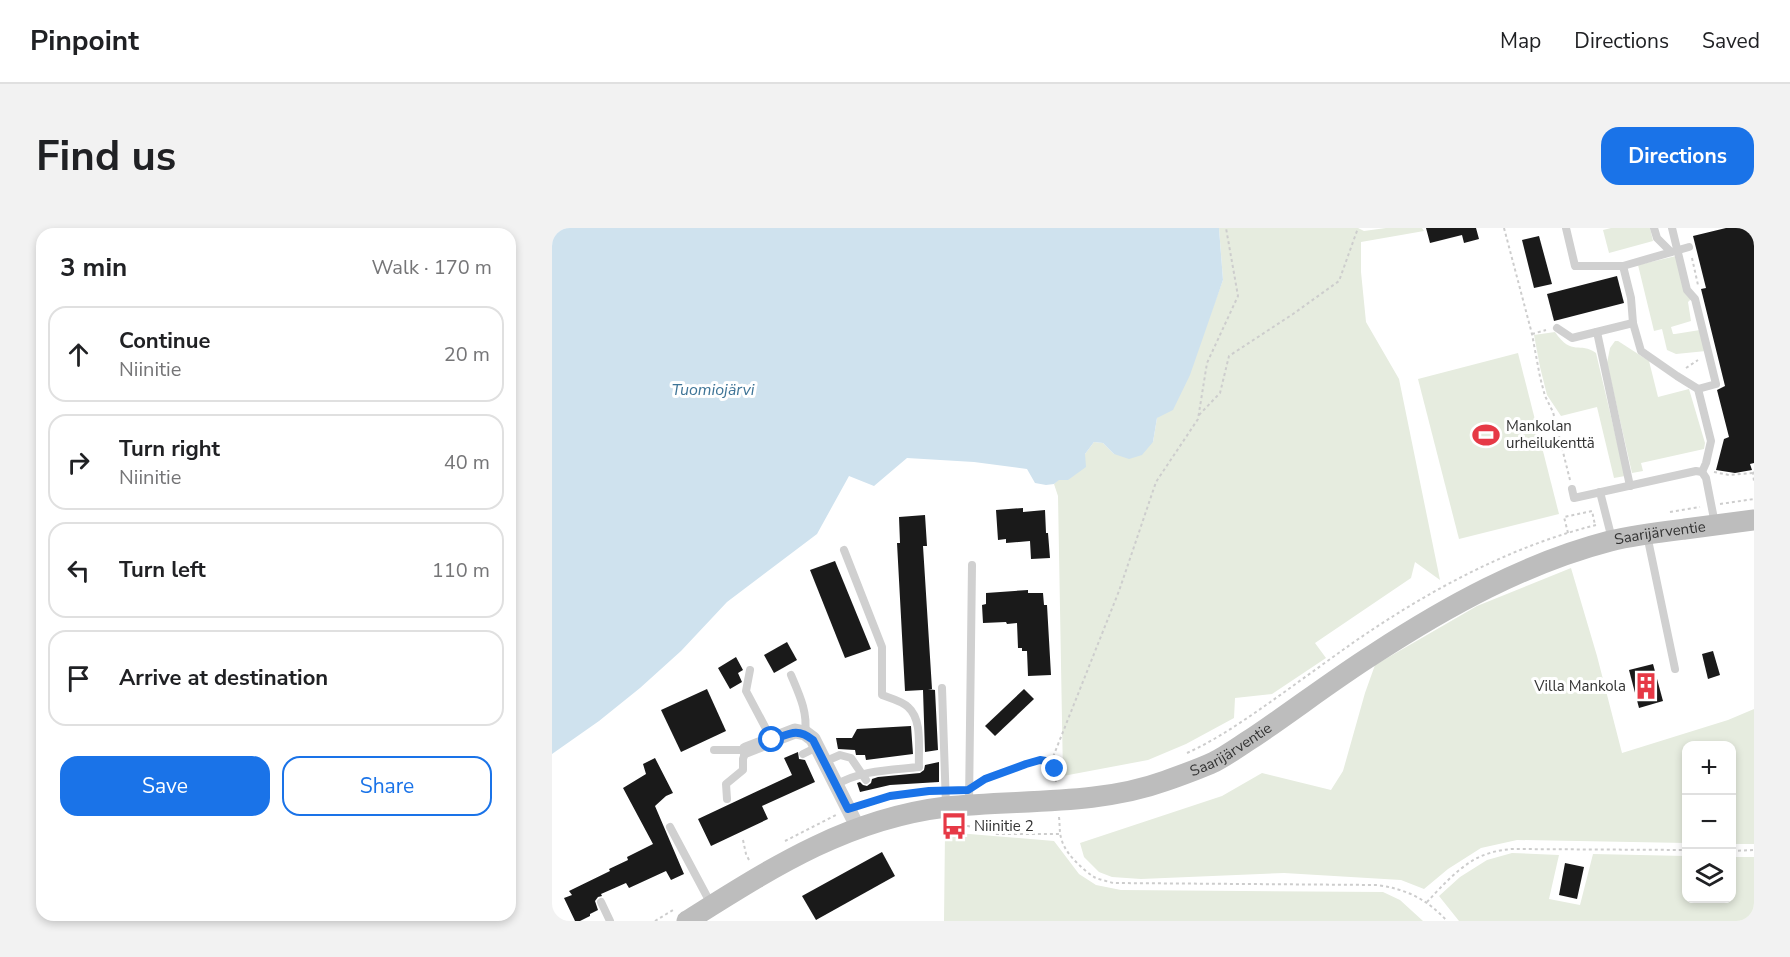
<!DOCTYPE html>
<meta charset="utf-8">
<style>
:root{--surface:#fff;--page:#f2f2f2;--text:#202124;--muted:#757577;--line:#e0e0e0;--accent:#1a73e8}
body{margin:0;font-family:"Nunito Sans",sans-serif;background:var(--page);color:var(--text)}
.controls{position:absolute;right:18px;bottom:18px;display:grid;overflow:hidden;border-radius:12px;box-shadow:0 3px 9px #0003}
.controls button{width:54px;height:54px;display:grid;place-items:center;padding:0;border:0;border-bottom:2px solid var(--line);background:var(--surface);color:var(--text);font:30px sans-serif}
.stop{position:absolute;width:18px;height:18px;margin:-14px;border:4px solid #1a73e8;border-radius:50%;background:#fff}
.stop.end{background:#1a73e8;border-color:#fff;box-shadow:0 2px 6px #0008}
.list{margin:0;padding:0;list-style:none}
h2{display:flex;justify-content:space-between;align-items:center;height:78px;margin:0;padding:0 24px;font-size:26px}
h2 small{font-size:20px;font-weight:400;color:var(--muted)}
.list li{display:grid;grid-template-columns:39px 1fr auto;gap:18px;align-items:center;box-sizing:border-box;height:96px;margin:0 12px 12px;padding:0 12px;border:2px solid var(--line);border-radius:18px}
.list b{display:block;font-size:22px;white-space:nowrap}
.list p{margin:0;font-size:20px;white-space:nowrap;color:var(--muted)}
.list em{font-size:20px;font-style:normal;color:var(--muted)}
.actions{display:flex;gap:12px;padding:18px 24px}
.actions a{flex:1;padding:14px 0;border:2px solid var(--accent);border-radius:18px;text-align:center;font-size:21px;color:var(--accent)}
.actions .main{background:var(--accent);color:#fff}
.icon{flex:none;width:33px;height:33px;fill:none;stroke:currentColor;stroke-width:2;stroke-linecap:round;stroke-linejoin:round}
.map{position:relative;flex:none;width:1202px;height:693px;overflow:hidden;border-radius:18px}
header{display:flex;align-items:center;gap:36px;box-sizing:border-box;height:84px;padding:0 30px;background:var(--surface);border-bottom:2px solid var(--line)}
header strong{font-size:28px}
nav{display:flex;gap:33px;margin-inline-start:auto;font-size:21px}
.intro{display:flex;align-items:center;justify-content:space-between;box-sizing:border-box;height:144px;padding:0 36px}
h1{margin:0;font-size:42px}
.button{padding:15px 27px;border-radius:18px;background:var(--accent);color:#fff;font-size:21px;font-weight:700}
main{display:flex;gap:36px;padding:0 36px}
aside{flex:1;background:var(--surface);border-radius:18px;box-shadow:0 3px 9px #0003}
.map>svg:first-child{display:block}
</style>
<header>
<strong>Pinpoint</strong>
<nav><a>Map</a><a>Directions</a><a>Saved</a></nav>
</header>
<div class="intro"><h1>Find us</h1><a class="button">Directions</a></div>
<main>
<aside>
<h2>3 min<small>Walk · 170 m</small></h2>
<ul class="list">
<li><svg class="icon" aria-label="ahead" viewBox="0 0 24 24"><path d="M12 20V5M6 11l6-6 6 6"/></svg><div><b>Continue</b><p>Niinitie</p></div><em>20 m</em></li>
<li><svg class="icon" aria-label="right" viewBox="0 0 24 24"><path d="M7 20v-9h11M14 6l5 5-5 5"/></svg><div><b>Turn right</b><p>Niinitie</p></div><em>40 m</em></li>
<li><svg class="icon" aria-label="left" viewBox="0 0 24 24"><path d="M17 20v-9H6M10 6l-5 5 5 5"/></svg><div><b>Turn left</b></div><em>110 m</em></li>
<li><svg class="icon" aria-label="arrive" viewBox="0 0 24 24"><path d="M6 21V4h12l-3 4 3 4H6"/></svg><div><b>Arrive at destination</b></div></li>
</ul>
<div class="actions"><a class="main">Save</a><a>Share</a></div>
</aside>
<div class="map">
<svg width="1202" height="693" viewBox="0 0 1202 693">
<rect width="100%" height="100%" fill="#fff"/>
<g fill="#e6ecdf">
<polygon points="667,0 806,0 812,3 834,0 870,0 872,3 809,14 809,44 814,94 847,151 888,352 863,334 859,350 763,415 774,430 720,466 683,470 682,490 634,516 596,532 511,548 506,268 502,256 533,226 542,214 551,215 562,226 601,214 605,190 658,87 671,52"/>
<polygon points="1059,0 1098,0 1101,13 1057,25 1051,2"/>
<polygon points="1124,28 1139,71 1136,74 1139,93 1119,99 1121,106 1123,106 1148,102 1154,123 1124,126 1115,122 1110,101 1102,103 1086,37"/>
<path d="M 1003,104 C 1020,129 1028,113 1044,125 L 1073,248 L 1062,250 L 1045,179 L 1009,188 L 995,167 L 988,139 L 982,107 Z"/>
<polygon points="1063,113 1066,113 1097,133 1106,169 1137,161 1153,215 1152,221 1089,235 1091,243 1080,245 1055,135 1058,120"/>
<polygon points="966,125 1007,286 907,311 866,151"/>
<polygon points="1019,340 1045,428 1070,525 1176,492 1202,481 1202,616 1180,616 1180,518 1134,518 1134,615 965,612 929,620 896,641 872,661 849,652 732,645 589,651 560,649 547,644 532,629 528,615 670,568 710,545 779,562 791,543 813,465 823,437 925,378"/>
<polygon points="393,604 502,613 527,646 544,657 569,662 831,664 848,672 871,693 392,693"/>
<polygon points="960,625 1007,627 997,671 1028,677 1041,626 1134,628 1134,670 1180,670 1180,629 1202,629 1202,693 907,693 887,668 908,649 935,632"/>
</g>
<polygon fill="#cfe2ee" points="0,0 667,0 671,52 638,147 621,182 605,190 601,214 590,227 577,231 562,226 551,215 542,214 533,226 534,239 516,252 507,252 502,256 494,257 483,255 475,241 422,234 355,230 322,258 297,248 265,306 175,374 129,423 88,460 47,493 0,526"/>
<g fill="#1a1a1a">
<polygon points="874,0 924,0 927,11 912,15 910,7 878,15"/>
<polygon points="1174,0 1202,0 1202,235 1198,236 1200,242 1183,245 1164,242 1172,211 1177,209 1165,162 1173,158 1149,61 1154,60 1141,8"/>
<polygon points="987,8 1000,56 982,60 970,12"/>
<polygon points="1065,48 1072,75 1002,93 995,66"/>
<polygon points="471,280 471,284 493,282 494,305 496,305 498,330 479,331 478,313 454,315 454,311 446,312 444,282"/>
<polygon points="373,287 375,318 371,318 380,461 376,461 383,462 386,522 373,524 371,462 353,463 345,315 348,315 347,289"/>
<polygon points="283,333 319,421 293,430 258,342"/>
<polygon points="476,362 476,365 491,365 492,377 495,377 499,447 476,448 475,423 470,423 470,420 466,420 465,395 455,396 454,394 431,395 430,377 434,376 434,365"/>
<polygon points="235,414 245,432 222,445 212,427"/>
<polygon points="1161,423 1168,447 1156,451 1150,426"/>
<polygon points="184,429 191,442 186,445 190,454 178,461 166,440"/>
<polygon points="1101,436 1111,473 1087,480 1077,442"/>
<polygon points="155,461 174,503 129,524 109,482"/>
<polygon points="472,461 482,471 443,508 433,498"/>
<polygon points="359,498 361,526 314,532 313,527 304,527 303,522 286,521 284,510 300,510 305,501"/>
<polygon points="246,524 247,531 253,532 263,554 210,578 216,591 159,618 146,591 240,547 232,530"/>
<polygon points="103,530 121,565 114,568 103,578 132,646 119,652 114,643 77,660 74,655 49,666 50,668 46,669 43,673 46,682 38,686 38,688 28,693 23,693 12,670 20,667 17,663 58,643 57,641 76,632 75,629 101,616 71,560 94,546 91,536"/>
<polygon points="387,534 387,554 338,557 308,564 305,555 308,554 311,557 315,558 319,555 320,551 326,549 368,545 372,542 373,537"/>
<polygon points="330,624 343,648 264,692 250,668"/>
<polygon points="1013,635 1032,639 1025,671 1007,667"/>
</g>
<g fill="none" stroke-linecap="round" stroke-linejoin="round">
<g stroke="#cdcdcd" stroke-width="2" stroke-dasharray="3 3" stroke-linecap="butt">
<polyline points="952,0 980,106 988,149 993,168 1001,184 1018,252"/>
<polyline points="1140,30 1146,57"/>
<polyline points="980,106 994,102"/>
<polyline points="1134,140 1146,132"/>
<polyline points="647,187 668,165 677,128 741,86 787,53 806,0"/>
<polyline points="1162,244 1177,247 1201,245"/>
<polyline points="1202,244 1201,245 1202,253"/>
<polyline points="1168,276 1202,271"/>
<polyline points="1118,284 1148,279"/>
<polyline points="1016,305 1012,289 1040,283 1043,297"/>
<path d="M 635,525 C 664,512 691,493 717,475 C 745,455 774,434 802,414 C 876,363 957,319 1044,297"/>
<polyline points="499,534 567,363 604,254 646,191 655,135 686,68 674,0"/>
<polyline points="499,534 503,541 504,554"/>
<polyline points="428,554 474,536 488,532 499,534"/>
<polyline points="309,577 338,568 368,564"/>
<path d="M 507,589 C 508,597 507,605 510,613 C 514,626 530,641 542,649 C 548,652 555,653 561,655 L 825,657 C 854,661 875,671 895,693"/>
<polyline points="391,598 416,598 445,606 508,606"/>
<polyline points="191,612 194,626 198,634"/>
<polyline points="233,613 284,587"/>
<polyline points="1180,623 1202,622"/>
<path d="M 875,674 C 891,657 912,633 935,626 C 943,623 951,622 959,621 L 1134,622"/>
<polyline points="103,693 121,682"/>
</g>
<g stroke="#d0d0d0" stroke-width="8">
<polyline points="1014,0 1023,38 1071,38"/>
<polyline points="1102,0 1105,10 1119,24"/>
<polyline points="1120,0 1135,62 1143,71 1164,156 1146,161"/>
<polyline points="1137,19 1071,38 1079,70 1081,95 1089,123 1125,148 1146,161 1159,213 1154,235 1150,244"/>
<polyline points="1005,100 1020,110 1081,95"/>
<polyline points="1045,104 1078,258"/>
<polyline points="1020,261 1022,270 1144,243 1150,244 1154,250 1163,296"/>
<polyline points="1048,264 1060,311"/>
<polyline points="1095,307 1123,441"/>
<polyline points="198,442 194,463 220,512"/>
<path d="M 239,447 C 247,466 256,484 253,505"/>
<polyline points="390,460 394,578"/>
<polyline points="162,522 194,522 191,531 191,542 174,556 175,571"/>
<polyline points="251,526 265,519"/>
<polyline points="272,534 288,527 299,530 314,552"/>
<path d="M 284,557 C 308,542 340,542 367,539 C 366,521 371,492 356,479 C 350,473 338,470 330,467 L 330,419 L 292,322"/>
<polyline points="417,576 420,337"/>
<polyline points="118,599 159,676"/>
<polyline points="49,674 58,693"/>
</g>
<polyline stroke="#d0d0d0" stroke-width="15" points="194,522 243,503 253,505 261,511 306,600"/>
<path stroke="#bdbdbd" stroke-width="21" id="s1" d="M 135,693 C 218,641 294,591 394,579 C 466,571 544,578 613,553 C 630,547 647,541 662,534 C 676,527 689,517 702,509 C 742,482 781,452 822,426 C 894,379 973,335 1058,313 C 1082,307 1108,304 1133,301 C 1156,298 1179,295 1202,292"/>
</g>
<g fill="none" stroke-linecap="round" stroke-linejoin="round">
<path stroke="#1a73e8" stroke-width="8" d="M 220,512 C 237,506 245,499 261,512 L 296,581 L 338,568 L 377,563 L 416,562 L 433,551 L 474,536 L 488,532 L 499,534 L 503,541"/>
</g>
<defs>
<symbol id="stadium-bare" viewBox="-9 -9 18 18"><path d="M0-5a6.5 5 0 1 0 0 10a6.5 5 0 1 0 0-10ZM-3.5-1.8h7v3.6h-7Z" fill="#e63946" stroke="#fff" stroke-width="2.5" paint-order="stroke"/></symbol>
<symbol id="building-bare" viewBox="-9 -9 18 18"><path d="M-4-6H4V6H1V3H-1V6H-4ZM-2.5-4.3h1.7v1.8h-1.7ZM.8-4.3h1.7v1.8H.8ZM-2.5-1h1.7V.8h-1.7ZM.8-1h1.7V.8H.8Z" fill="#e63946" stroke="#fff" stroke-width="2.5" paint-order="stroke"/></symbol>
<symbol id="bus-bare" viewBox="-9 -9 18 18"><path d="M-5-6H5V4H4V6H2V4H-2V6H-4V4H-5ZM-3.5-4V0h7V-4ZM-3.5 1.2v1.5H-2V1.2ZM2 1.2v1.5H3.5V1.2Z" fill="#e63946" stroke="#fff" stroke-width="2.5" paint-order="stroke"/></symbol>
</defs>
<g fill-rule="evenodd">
<use href="#stadium-bare" x="915" y="188" width="38" height="38"/>
<use href="#building-bare" x="1075" y="439" width="38" height="38"/>
<use href="#bus-bare" x="383" y="579" width="38" height="38"/>
</g>
<g text-anchor="middle" dominant-baseline="central" stroke-width="6" stroke-linejoin="round" paint-order="stroke">
<g font-size="15" fill="#333" stroke="#fff" text-anchor="start">
<text x="954" y="198">Mankolan<tspan x="954" dy="17">urheilukenttä</tspan></text>
<text x="1074" y="458" text-anchor="end">Villa Mankola</text>
<text x="422" y="598">Niinitie 2</text>
</g>
<g font-size="15" fill="#333" stroke="#fff">
<text stroke="none"><textPath href="#s1" startOffset="1066">Saarijärventie</textPath></text>
<text stroke="none"><textPath href="#s1" startOffset="580">Saarijärventie</textPath></text>
</g>
<g font-size="16" font-style="italic" fill="#3f7597" stroke="#fff">
<text x="161" y="162">Tuomiojärvi</text>
</g>
</g>
</svg>
<div class="controls">
<button>+</button>
<button>−</button>
<button><svg class="icon" aria-label="layers" viewBox="0 0 24 24"><path d="M12 4l9 5-9 5-9-5zM3 14l9 5 9-5"/></svg></button>
</div>
<div class="stop" style="left:220px;top:512px"></div>
<div class="stop end" style="left:503px;top:541px"></div>
</div>
</main>
